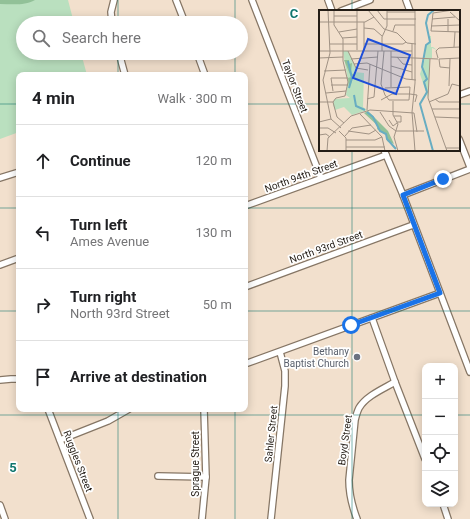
<!DOCTYPE html>
<meta charset="utf-8">
<style>
:root{--surface:#fff;--page:#f2f2f2;--text:#202124;--muted:#757577;--line:#e0e0e0}
body{margin:0;font-family:Roboto,sans-serif;background:var(--page);color:var(--text)}
.controls{position:absolute;right:12px;bottom:12px;display:grid;overflow:hidden;border-radius:8px;box-shadow:0 2px 10px #0003}
.controls button{width:36px;height:36px;display:grid;place-items:center;padding:0;border:0;border-bottom:1px solid var(--line);background:var(--surface);color:var(--text);font:20px sans-serif}
.stop{position:absolute;width:12px;height:12px;margin:-9px;border:3px solid #1a73e8;border-radius:50%;background:#fff}
.stop.end{background:#1a73e8;border-color:#fff;box-shadow:0 1px 4px #0008}
.list{margin:0;padding:0;list-style:none}
h2{display:flex;justify-content:space-between;align-items:center;height:52px;margin:0;padding:0 16px;font-size:17px}
h2 small{font-size:13px;font-weight:400;color:var(--muted)}
.list li{display:grid;grid-template-columns:26px 1fr auto;gap:12px;align-items:center;box-sizing:border-box;height:72px;padding:0 16px;border-top:1px solid var(--line)}
.list b{display:block;font-size:15px;white-space:nowrap}
.list p{margin:0;font-size:13px;white-space:nowrap;color:var(--muted)}
.list em{font-size:13px;font-style:normal;color:var(--muted)}
.icon{flex:none;width:22px;height:22px;fill:none;stroke:currentColor;stroke-width:2;stroke-linecap:round;stroke-linejoin:round}
.map{position:relative;flex:none;width:470px;height:519px;overflow:hidden}
.search{position:absolute;background:var(--surface);box-shadow:0 2px 10px #0003;left:16px;top:16px;width:232px;height:44px;display:flex;align-items:center;gap:10px;box-sizing:border-box;padding:0 14px;border-radius:22px;color:var(--muted);font-size:15px}
.panel{position:absolute;background:var(--surface);box-shadow:0 2px 10px #0003;left:16px;top:72px;width:232px;height:340px;border-radius:8px}
.map>svg:first-child{display:block}
</style>
<div class="map">
<svg width="470" height="519" viewBox="0 0 470 519">
<rect width="100%" height="100%" fill="#f2e0cd"/>
<polygon fill="#bae0bf" points="0,0 68,0 74,23 23,23 23,53 81,53 87,75 19,75 19,132 0,139"/>
<path fill="#92c198" d="M 0,0 L 35,0 C 24,6 12,4 0,4 Z"/>
<g fill="none" stroke-linecap="round" stroke-linejoin="round">
<defs>
<g id="street">
<polyline points="176,0 185,23"/>
<polyline points="252,0 321,178"/>
<polyline points="328,0 332,11"/>
<polyline points="406,0 410,11"/>
<polyline points="341,11 370,0"/>
<polyline points="112,23 111,12 114,0"/>
<polyline points="119,53 125,75"/>
<polyline points="197,53 205,75"/>
<polyline points="459,95 470,91"/>
<polyline points="459,139 470,167"/>
<polyline points="384,150 403,195 470,372"/>
<polyline points="0,178 19,172"/>
<polyline points="403,195 470,169"/>
<polyline points="245,206 386,155"/>
<polyline points="0,265 19,258"/>
<polyline points="245,287 413,225"/>
<polyline points="372,318 395,382 425,459"/>
<polyline points="245,364 440,293"/>
<polyline points="0,380 11,379 19,379"/>
<polyline points="48,409 90,519"/>
<polyline points="60,440 108,421 129,409"/>
<polyline points="158,476 206,477"/>
<polyline points="443,504 448,519"/>
<polyline points="0,505 5,519"/>
<polyline points="202,519 206,477 204,409"/>
<polyline points="271,519 285,386 285,371 280,352"/>
<path d="M 357,519 C 352,506 349,494 349,480 L 355,420 C 356,416 357,412 359,408 C 366,396 383,389 395,382"/>
</g>
</defs>
<use href="#street" stroke="#867665" stroke-width="8"/>
<use href="#street" stroke="#fff" stroke-width="5.5"/>
</g>
<g fill="none" stroke-linecap="round" stroke-linejoin="round">
<polyline stroke="#1a73e8" stroke-width="5" points="351,325 440,293 403,195 443,179"/>
</g>
<path fill="none" stroke="#0f766e" stroke-width="1" stroke-opacity="0.55" d="M 118,0 L 118,23M 235,0 L 235,23M 352,0 L 352,11M 118,53 L 118,75M 235,53 L 235,75M 0,104 L 19,104M 245,104 L 320,104M 459,104 L 470,104M 352,150 L 352,519M 0,208 L 19,208M 245,208 L 470,208M 0,311 L 19,311M 245,311 L 470,311M 118,409 L 118,519M 235,409 L 235,519M 0,415 L 425,415M 455,415 L 470,415"/>
<circle fill="#6b7280" stroke="#fff" stroke-width="1.5" cx="357" cy="357" r="4"/>
<g text-anchor="middle" dominant-baseline="central" stroke-width="3.5" stroke-linejoin="round" paint-order="stroke">
<g font-size="10" fill="#241d16" stroke="#fff">
<text transform="translate(295 86) rotate(69)">Taylor Street</text>
<text transform="translate(301 176) rotate(-20)">North 94th Street</text>
<text transform="translate(326 247) rotate(-20)">North 93rd Street</text>
<text transform="translate(271 434) rotate(-84)">Sahler Street</text>
<text transform="translate(345 440) rotate(-82)">Boyd Street</text>
<text transform="translate(78 461) rotate(69)">Ruggles Street</text>
<text transform="translate(195 464) rotate(-90)">Sprague Street</text>
</g>
<g font-size="10" fill="#5b616d" stroke="#fff" text-anchor="end">
<text x="349" y="351">Bethany<tspan x="349" dy="12">Baptist Church</tspan></text>
</g>
</g>
<g transform="translate(319 10)">
<rect width="141" height="141" fill="#f2e0cd"/>
<path d="M 109,26 L 112,26 L 112,37 L 114,37 L 118,40 L 113,38 L 113,48 L 106,48 L 107,35 L 111,32 ZM 24,41 L 29,41 L 37,58 L 35,62 L 45,63 L 44,97 L 48,100 L 33,105 L 25,97 L 16,100 L 14,95 L 15,89 L 31,88 L 27,85 L 29,71 ZM 106,49 L 111,49 L 109,88 L 101,64 Z" fill="#bae0bf"/>
<path d="M 25,50 L 30,50 L 30,54 L 33,53 L 32,63 L 35,65 L 30,79 L 29,68 L 32,67 ZM 49,101 L 69,121 L 75,134 L 68,131 L 67,125 L 58,119 L 59,116 L 45,103 Z" fill="#92c198"/>
<path fill="none" stroke="#68adc2" stroke-width="2" d="M 29,51 L 33,68 L 30,78M 35,85 L 37,96 L 46,100M 48,102 L 54,107 L 61,121 L 67,124 L 68,129 L 77,139M 114,141 L 101,94 L 108,82 L 105,72 L 108,69 L 103,57 L 107,35 L 111,32 L 107,13 L 109,5 L 115,0"/>
<path fill="none" stroke="#a09284" stroke-width="1" d="M 9,0 L 11,43 L 4,70 L 12,109 L 22,118M 49,0 L 65,19 L 78,23 L 88,33 L 97,34M 58,0 L 65,9 L 97,9M 96,0 L 96,73 L 93,102 L 96,141M 134,0 L 114,3 L 112,21 L 141,22M 68,2 L 96,2M 131,2 L 141,11M 15,6 L 38,6M 113,9 L 136,7M 0,12 L 46,12 L 55,7M 45,12 L 45,41M 112,16 L 141,15M 45,18 L 55,19 L 63,26M 74,21 L 76,15 L 96,15M 20,22 L 38,19M 129,22 L 129,9M 23,28 L 38,27M 11,34 L 38,34M 45,34 L 84,34 L 87,32M 93,34 L 93,70M 135,37 L 136,22M 38,40 L 38,0M 0,41 L 93,41M 29,41 L 37,58 L 49,60M 63,41 L 63,27 L 68,16 L 68,0M 65,41 L 62,74 L 66,85 L 70,90 L 90,90 L 91,77 L 66,78M 72,41 L 72,77M 72,47 L 119,49M 78,47 L 84,54 L 93,55M 0,48 L 24,47M 119,48 L 117,41 L 120,38 L 141,37M 32,49 L 59,47M 111,49 L 109,88 L 128,141M 120,49 L 141,48M 120,49 L 121,57 L 131,58M 35,54 L 48,53 L 87,69 L 97,70M 72,56 L 93,62M 5,61 L 27,60M 12,75 L 29,75M 130,76 L 131,49M 14,81 L 12,68 L 29,68M 7,83 L 27,81M 48,89 L 55,87 L 59,41M 116,89 L 120,92 L 141,92M 62,90 L 73,84 L 91,84 L 98,85 L 96,92M 74,91 L 74,105 L 79,114 L 75,127 L 79,141M 0,92 L 14,92M 14,92 L 17,88 L 26,86 L 29,72 L 24,51 L 24,29 L 15,15 L 15,0M 14,92 L 18,107 L 25,113M 110,92 L 129,84 L 133,74 L 141,76M 113,99 L 141,99M 48,100 L 51,54M 61,102 L 70,116 L 77,121 L 105,121M 95,103 L 98,122M 41,104 L 63,127 L 66,141M 75,106 L 82,106 L 82,112 L 78,112M 116,107 L 141,108M 70,110 L 74,116 L 78,113M 0,112 L 12,109M 0,118 L 9,118 L 17,123M 20,121 L 27,128 L 27,141M 29,121 L 50,124 L 57,120M 0,125 L 7,124 L 11,127M 26,126 L 33,118 L 52,115M 27,130 L 56,130 L 63,127M 27,137 L 66,137M 127,138 L 141,138M 8,141 L 9,128 L 32,106 L 51,100 L 95,103"/>
<path fill="#1d4ed8" fill-opacity="0.15" stroke="#1d4ed8" stroke-width="2" d="M 49,29 L 91,45 L 77,84 L 34,68 Z"/>
<rect width="141" height="141" fill="none" stroke="#241d16" stroke-width="2"/>
</g>
<g font-size="13" text-anchor="middle" font-weight="bold" fill="#0f766e" stroke="#fff" stroke-width="3.5" stroke-linejoin="round" paint-order="stroke">
<text x="294" y="18">C</text>
<text x="13" y="472">5</text>
</g>
</svg>
<div class="controls">
<button>+</button>
<button>−</button>
<button><svg class="icon" aria-label="locate" viewBox="0 0 24 24"><circle cx="12" cy="12" r="6"/><path d="M12 2v4M12 18v4M2 12h4M18 12h4"/></svg></button>
<button><svg class="icon" aria-label="layers" viewBox="0 0 24 24"><path d="M12 4l9 5-9 5-9-5zM3 14l9 5 9-5"/></svg></button>
</div>
<div class="stop" style="left:351px;top:325px"></div>
<div class="stop end" style="left:443px;top:179px"></div>
<div class="search"><svg class="icon" aria-label="search" viewBox="0 0 24 24"><circle cx="10" cy="10" r="6"/><path d="M15 15l6 6"/></svg>Search here</div>
<section class="panel">
<h2>4 min<small>Walk · 300 m</small></h2>
<ul class="list">
<li><svg class="icon" aria-label="ahead" viewBox="0 0 24 24"><path d="M12 20V5M6 11l6-6 6 6"/></svg><div><b>Continue</b></div><em>120 m</em></li>
<li><svg class="icon" aria-label="left" viewBox="0 0 24 24"><path d="M17 20v-9H6M10 6l-5 5 5 5"/></svg><div><b>Turn left</b><p>Ames Avenue</p></div><em>130 m</em></li>
<li><svg class="icon" aria-label="right" viewBox="0 0 24 24"><path d="M7 20v-9h11M14 6l5 5-5 5"/></svg><div><b>Turn right</b><p>North 93rd Street</p></div><em>50 m</em></li>
<li><svg class="icon" aria-label="arrive" viewBox="0 0 24 24"><path d="M6 21V4h12l-3 4 3 4H6"/></svg><div><b>Arrive at destination</b></div></li>
</ul>
</section>
</div>
